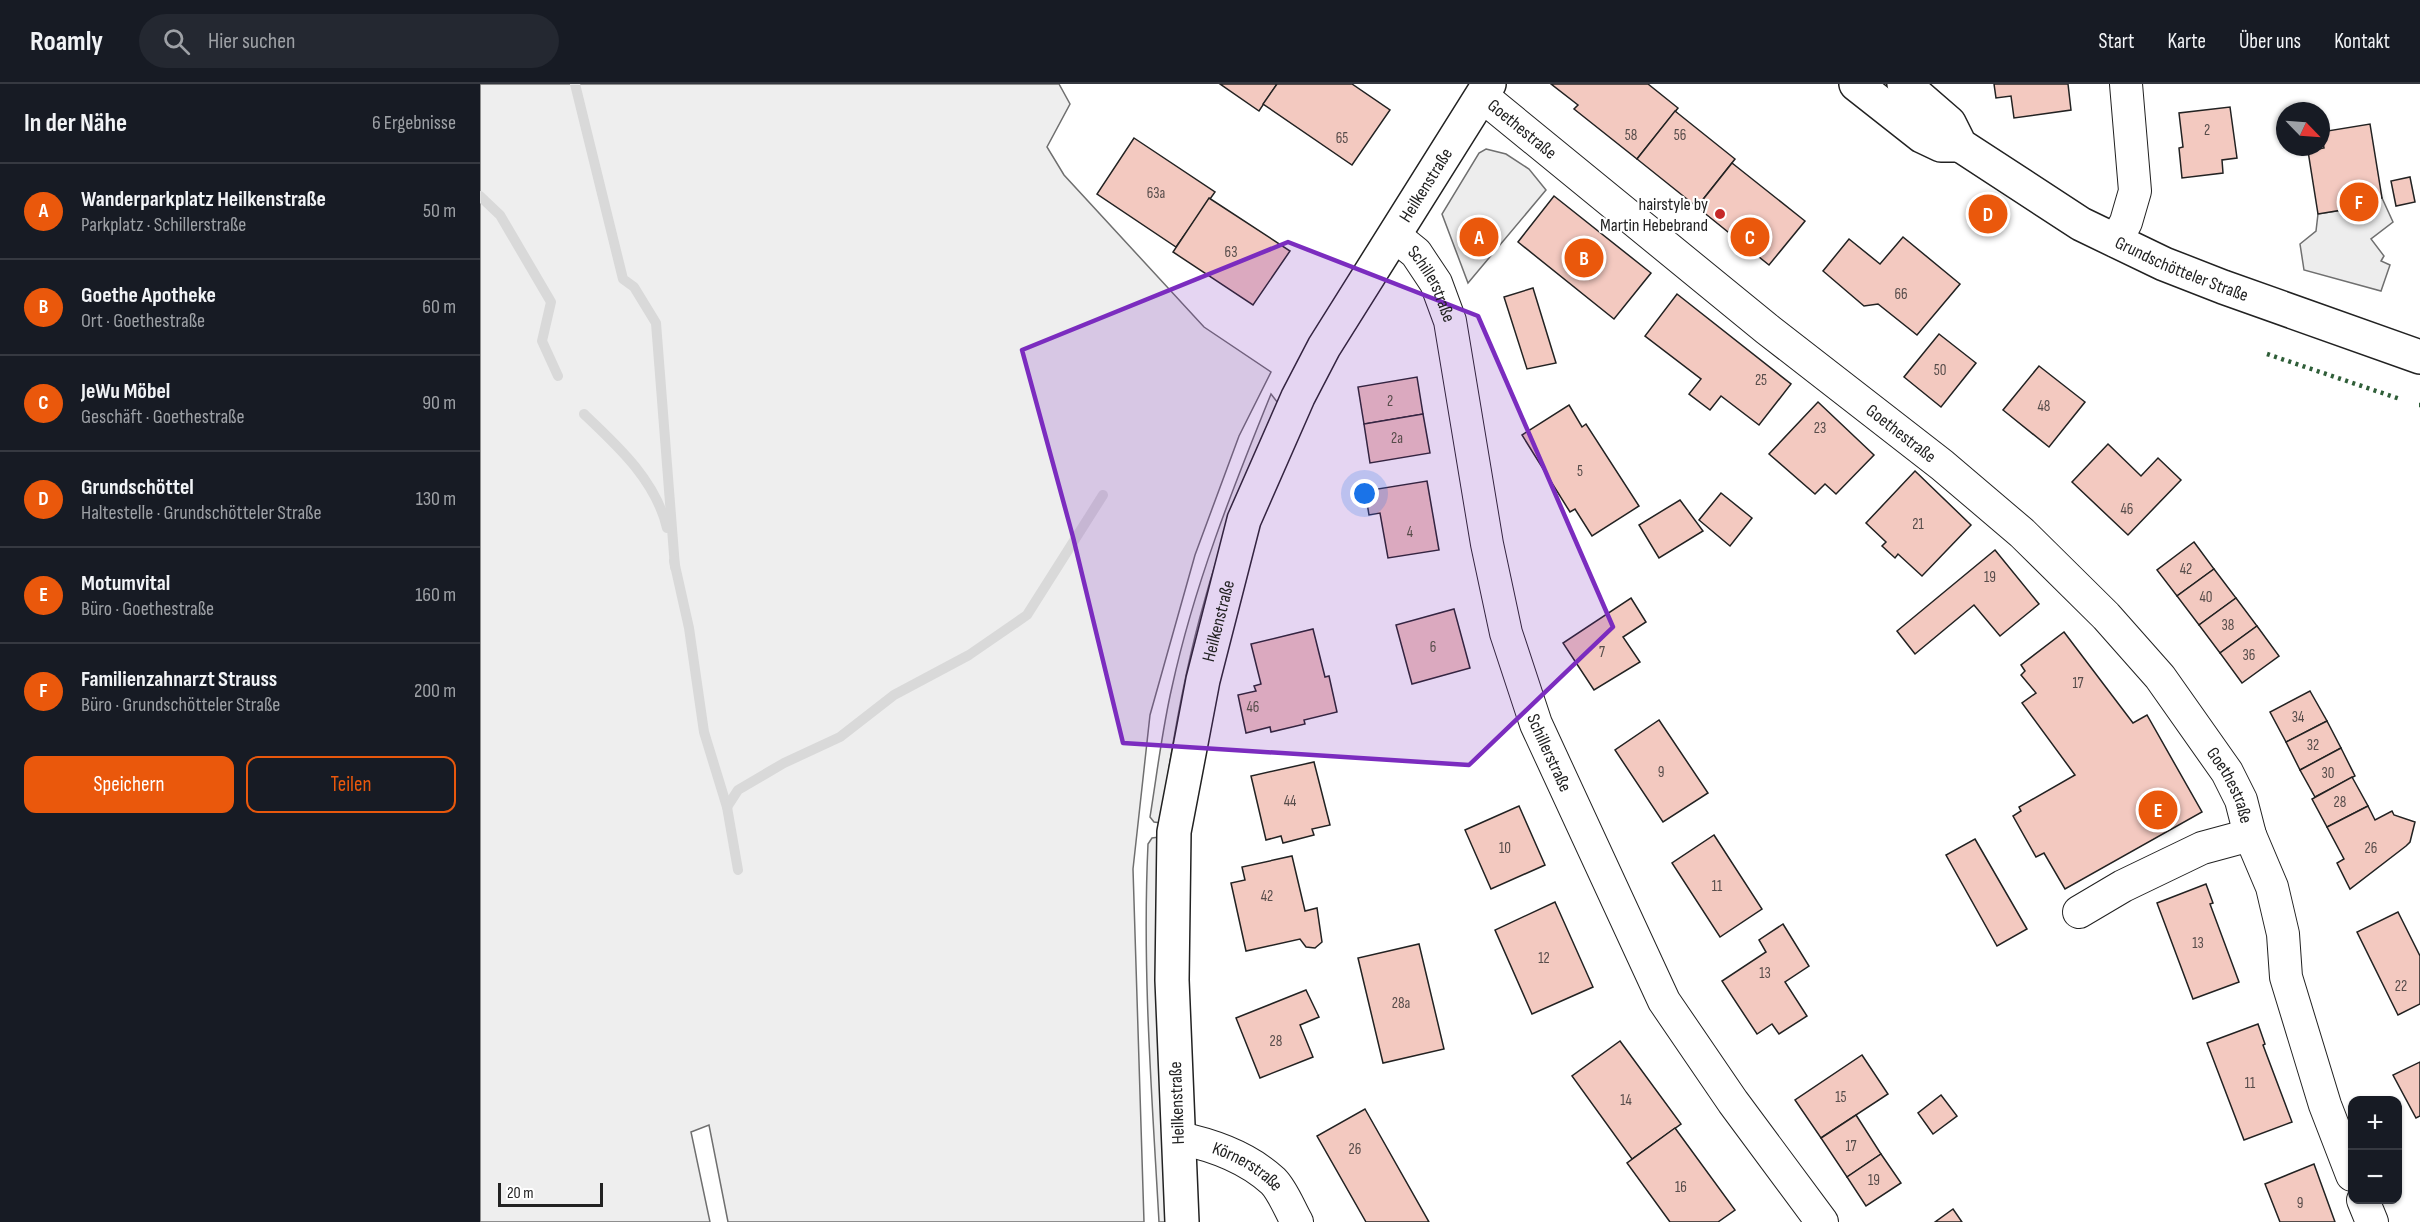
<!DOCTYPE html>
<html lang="de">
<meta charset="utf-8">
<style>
:root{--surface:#171b24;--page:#242831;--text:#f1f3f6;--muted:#9ea1a6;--line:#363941;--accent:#ea580c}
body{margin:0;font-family:"Sofia Sans Condensed",sans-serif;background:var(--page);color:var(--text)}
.controls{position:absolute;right:18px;bottom:18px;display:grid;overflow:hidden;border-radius:12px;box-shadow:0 2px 4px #0004}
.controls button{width:54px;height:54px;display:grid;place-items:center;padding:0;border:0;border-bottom:2px solid var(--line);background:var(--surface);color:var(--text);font:30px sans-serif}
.compass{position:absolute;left:1796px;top:18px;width:54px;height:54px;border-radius:50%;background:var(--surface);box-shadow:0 2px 4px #0004;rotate:115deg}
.scale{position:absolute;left:18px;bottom:15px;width:105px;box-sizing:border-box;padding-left:6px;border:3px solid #222;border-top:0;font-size:16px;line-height:21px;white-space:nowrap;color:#222;-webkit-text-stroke:4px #fff;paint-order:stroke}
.you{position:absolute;left:885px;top:410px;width:21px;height:21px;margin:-15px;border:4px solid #fff;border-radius:50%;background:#1a73e8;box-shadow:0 0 0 9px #1a73e833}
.badge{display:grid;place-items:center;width:39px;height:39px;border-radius:50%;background:var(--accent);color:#fff;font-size:20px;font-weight:700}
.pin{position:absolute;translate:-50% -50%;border:3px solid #fff;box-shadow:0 2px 6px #0006}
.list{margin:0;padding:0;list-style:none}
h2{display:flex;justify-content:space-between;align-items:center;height:78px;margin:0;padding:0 24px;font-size:26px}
h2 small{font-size:20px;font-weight:400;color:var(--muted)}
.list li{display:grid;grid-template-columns:39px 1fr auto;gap:18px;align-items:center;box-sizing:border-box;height:96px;padding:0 24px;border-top:2px solid var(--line)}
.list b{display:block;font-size:22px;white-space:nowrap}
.list p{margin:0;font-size:20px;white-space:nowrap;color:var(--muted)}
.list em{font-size:20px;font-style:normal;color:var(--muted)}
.actions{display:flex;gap:12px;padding:18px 24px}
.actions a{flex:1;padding:14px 0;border:2px solid var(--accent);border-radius:12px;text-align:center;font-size:21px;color:var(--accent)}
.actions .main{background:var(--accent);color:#fff}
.icon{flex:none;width:33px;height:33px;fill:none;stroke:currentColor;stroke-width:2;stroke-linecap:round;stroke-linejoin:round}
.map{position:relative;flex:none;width:1940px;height:1138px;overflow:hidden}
header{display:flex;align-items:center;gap:36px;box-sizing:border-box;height:84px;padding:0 30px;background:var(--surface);border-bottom:2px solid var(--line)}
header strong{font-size:28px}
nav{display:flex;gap:33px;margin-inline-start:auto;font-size:21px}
.search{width:420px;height:54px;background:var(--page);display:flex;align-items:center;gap:15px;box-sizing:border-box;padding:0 21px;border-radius:33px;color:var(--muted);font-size:22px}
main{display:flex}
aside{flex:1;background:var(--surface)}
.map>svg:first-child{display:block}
</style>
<header>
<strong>Roamly</strong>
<div class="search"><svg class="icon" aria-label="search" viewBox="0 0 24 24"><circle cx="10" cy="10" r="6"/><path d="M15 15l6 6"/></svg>Hier suchen</div>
<nav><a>Start</a><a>Karte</a><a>Über uns</a><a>Kontakt</a></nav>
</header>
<main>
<aside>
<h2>In der Nähe<small>6 Ergebnisse</small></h2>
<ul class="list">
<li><span class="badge">A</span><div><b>Wanderparkplatz Heilkenstraße</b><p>Parkplatz · Schillerstraße</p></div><em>50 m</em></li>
<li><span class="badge">B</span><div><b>Goethe Apotheke</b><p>Ort · Goethestraße</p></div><em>60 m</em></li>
<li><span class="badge">C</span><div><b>JeWu Möbel</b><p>Geschäft · Goethestraße</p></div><em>90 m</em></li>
<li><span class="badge">D</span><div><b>Grundschöttel</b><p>Haltestelle · Grundschötteler Straße</p></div><em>130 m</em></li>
<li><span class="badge">E</span><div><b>Motumvital</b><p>Büro · Goethestraße</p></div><em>160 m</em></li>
<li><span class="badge">F</span><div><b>Familienzahnarzt Strauss</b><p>Büro · Grundschötteler Straße</p></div><em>200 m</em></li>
</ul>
<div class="actions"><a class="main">Speichern</a><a>Teilen</a></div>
</aside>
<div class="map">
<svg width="1940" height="1138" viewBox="0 0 1940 1138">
<rect width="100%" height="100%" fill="#fff"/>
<g fill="#eee" stroke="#6f6f6f" stroke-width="1.5">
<polygon points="0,0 579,0 590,20 567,63 584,91 724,243 791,288 759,352 715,471 670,631 653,785 664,1138 248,1138 229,1041 211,1048 230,1138 0,1138"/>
<path d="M 791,310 L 798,319 C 772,384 743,448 725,515 C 704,588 691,664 681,739 L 674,738 L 670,733 C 677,690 682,646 692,603 C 714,502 752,406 791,310 Z"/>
<path d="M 679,753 C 671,882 682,1010 689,1138 L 679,1138 C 672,1012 662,886 668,760 L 672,754 Z"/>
</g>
<g fill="#ededed" stroke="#6f6f6f" stroke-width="1.5">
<polygon points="1006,65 1026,70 1049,85 1066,106 988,199 962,130 999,69"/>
<polygon points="1902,114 1913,138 1891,155 1904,172 1901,177 1910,181 1901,207 1824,186 1820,160 1836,147 1838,130 1862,126 1862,121"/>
</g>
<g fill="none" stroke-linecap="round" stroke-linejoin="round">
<g stroke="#d9d9d9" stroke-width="10">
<polyline points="95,0 143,195 154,203 176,239 195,483"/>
<polyline points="0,112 20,131 71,218 62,257 78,292"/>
<path d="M 104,330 C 139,363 176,397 187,444"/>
<polyline points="194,477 209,544 224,648 247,723 258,786"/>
<polyline points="247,723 258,706 304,679 360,653 414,611 489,571 547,531 623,411"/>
</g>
</g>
<g fill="#f3c9c0" stroke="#222" stroke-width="1.5">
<polygon points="740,0 797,0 779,27"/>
<polygon points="797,0 872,0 910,26 872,81 783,20"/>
<polygon points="1071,0 1168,0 1198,24 1157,75 1094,25 1098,21"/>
<polygon points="1514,0 1588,0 1591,26 1534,34 1531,12 1516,14"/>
<polygon points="1750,23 1757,74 1742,76 1743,89 1702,94 1699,64 1703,63 1699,29"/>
<polygon points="1195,27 1255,75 1217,123 1157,75"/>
<polygon points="1890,40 1902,114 1862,121 1862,126 1838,130 1828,67 1844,64 1841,48"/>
<polygon points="654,54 735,108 696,163 617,110"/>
<polygon points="1252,79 1325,137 1289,181 1217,123"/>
<polygon points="1930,93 1935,118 1916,122 1911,97"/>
<polygon points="1074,112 1171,189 1134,235 1038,158"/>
<polygon points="729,114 810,167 773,221 693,168"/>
<polygon points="1423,153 1480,200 1437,251 1398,220 1384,222 1343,187 1369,155 1400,180"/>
<polygon points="1053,204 1076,279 1047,285 1024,213"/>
<polygon points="1197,210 1311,300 1279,341 1241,312 1230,326 1209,310 1221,295 1165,252"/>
<polygon points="1459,250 1496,279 1461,323 1424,293"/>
<polygon points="1559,282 1605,318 1569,363 1523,326"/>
<polygon points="937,293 943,330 884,340 878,303"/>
<polygon points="1338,318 1394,371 1356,410 1345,400 1335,410 1289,370"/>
<polygon points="1089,321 1102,343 1106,340 1159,422 1112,452 1095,425 1090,428 1042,351"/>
<polygon points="943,330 950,369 890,379 884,340"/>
<polygon points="1628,360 1661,392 1678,374 1701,396 1648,451 1592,398"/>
<polygon points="1435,387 1491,441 1442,492 1418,470 1415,474 1402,462 1406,458 1386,439"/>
<polygon points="947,397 959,466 908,474 900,429 889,431 885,407"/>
<polygon points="1241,409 1272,434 1250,462 1219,436"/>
<polygon points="1200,416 1223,447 1179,474 1159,441"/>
<polygon points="1714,458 1734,485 1697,512 1677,486"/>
<polygon points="1515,466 1559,520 1520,552 1494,521 1435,570 1417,547"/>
<polygon points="1734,485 1756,514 1719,541 1697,512"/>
<polygon points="1151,514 1166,538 1143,553 1160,578 1114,606 1083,559"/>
<polygon points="1756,514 1777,542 1740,569 1719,541"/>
<polygon points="974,525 990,584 932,600 916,541"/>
<polygon points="1777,542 1799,572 1762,599 1740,569"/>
<polygon points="833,545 845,593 849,592 857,628 824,636 825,640 791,648 790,643 766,649 758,611 776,607 774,602 781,600 771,560"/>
<polygon points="1584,548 1653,639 1667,631 1722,728 1585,805 1564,769 1556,773 1533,732 1541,727 1539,723 1595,691 1542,619 1556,609 1541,591 1545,587 1541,581"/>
<polygon points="1830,607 1847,637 1806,658 1790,628"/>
<polygon points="1179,636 1228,709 1183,738 1135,666"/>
<polygon points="1847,637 1861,664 1820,686 1806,658"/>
<polygon points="1861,664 1875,692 1835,713 1820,686"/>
<polygon points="834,678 850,741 832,745 834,751 803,759 801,752 786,756 771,692"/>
<polygon points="1872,693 1888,722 1847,743 1832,715"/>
<polygon points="1039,722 1065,781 1011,805 985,746"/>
<polygon points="1888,722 1895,736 1912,727 1914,731 1935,738 1930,758 1926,762 1870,805 1857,779 1864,775 1847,743"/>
<polygon points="1234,751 1282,825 1240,853 1192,779"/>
<polygon points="1495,755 1547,845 1517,862 1466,771"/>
<polygon points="812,772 825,827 837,824 842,858 835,864 826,863 820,855 766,867 751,799 765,796 762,783"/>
<polygon points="1726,800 1733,819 1730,820 1759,898 1713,915 1677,819"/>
<polygon points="1075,818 1113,903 1052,930 1015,846"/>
<polygon points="1918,828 1940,872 1940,920 1918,931 1877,848"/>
<polygon points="1303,840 1329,882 1305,898 1327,932 1299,950 1292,940 1277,950 1242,897 1286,868 1279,856"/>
<polygon points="939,860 964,965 903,979 878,874"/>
<polygon points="826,906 839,933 820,941 833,973 780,994 756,934"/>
<polygon points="1778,940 1785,960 1783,961 1812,1038 1764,1056 1727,959"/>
<polygon points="1140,957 1201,1040 1152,1075 1092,992"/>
<polygon points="1382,971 1408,1010 1341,1054 1315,1016"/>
<polygon points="1940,978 1940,1032 1936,1034 1913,991"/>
<polygon points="1461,1011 1477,1032 1453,1050 1438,1029"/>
<polygon points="885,1025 949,1138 886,1138 837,1052"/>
<polygon points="1376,1031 1401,1070 1367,1093 1341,1054"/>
<polygon points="1195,1044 1255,1126 1238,1138 1190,1138 1147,1079"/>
<polygon points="1401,1070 1421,1099 1386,1122 1367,1093"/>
<polygon points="1834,1080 1855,1138 1800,1138 1785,1100"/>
<polygon points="1473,1125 1482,1138 1455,1138"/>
</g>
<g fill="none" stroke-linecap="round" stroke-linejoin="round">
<defs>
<g id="street">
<path id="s1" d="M 1002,12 L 1287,245 L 1462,381 L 1542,449 L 1626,532 L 1680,593 L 1747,688 L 1761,716 L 1770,751 L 1792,803 L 1803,850 L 1806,893 L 1845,1021 L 1872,1091"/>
<path id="s2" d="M 915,152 L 936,169 L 956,199 L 970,237 L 1007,460 L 1026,549 L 1056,640 L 1184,917 L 1253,1018 L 1342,1138"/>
<polyline points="1636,157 1646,138 1655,107 1646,0"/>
<polyline points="1599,828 1643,802 1722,764 1770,751"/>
<path id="s3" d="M 699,1054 C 733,1061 767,1073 793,1097 C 803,1107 810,1126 817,1138"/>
<polyline points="1883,1116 1892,1138"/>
</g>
<g id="secondary">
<path id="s4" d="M 702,1138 L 692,896 L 694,748 L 723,596 L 764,436 L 818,313 L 844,263 L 1009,0"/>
</g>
<g id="primary">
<polyline points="1376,0 1442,52 1461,61 1480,61"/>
<path id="s5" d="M 1424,0 L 1469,39 L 1480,61 L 1601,140 L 1684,180 L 1743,203 L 1940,273"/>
</g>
</defs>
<use href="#street" stroke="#222" stroke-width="34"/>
<use href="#secondary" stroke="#222" stroke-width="36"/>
<use href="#primary" stroke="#222" stroke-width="36"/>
<use href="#street" stroke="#fff" stroke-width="32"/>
<use href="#secondary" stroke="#fff" stroke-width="33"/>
<use href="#primary" stroke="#fff" stroke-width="33"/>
<g stroke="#2f5e38" stroke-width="4.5" stroke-dasharray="3 4.5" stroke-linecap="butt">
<polyline points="1787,270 1920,315"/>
<polyline points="1939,321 1940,321"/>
</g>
</g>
<path fill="#7b2cbf" fill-opacity="0.2" stroke="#7b2cbf" stroke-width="4.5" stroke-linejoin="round" d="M 808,158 L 998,232 L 1133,543 L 989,681 L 643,659 L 593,453 L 542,266 Z"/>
<circle fill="#c62828" stroke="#fff" stroke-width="2" cx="1240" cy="130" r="6"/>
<g text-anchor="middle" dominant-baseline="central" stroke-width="4.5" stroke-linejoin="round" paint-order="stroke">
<g font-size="15" fill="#564c4a">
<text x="1727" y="46">2</text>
<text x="1151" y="51">58</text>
<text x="1200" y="51">56</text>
<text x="862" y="54">65</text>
<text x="676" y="109">63a</text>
<text x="751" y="168">63</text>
<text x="1421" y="210">66</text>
<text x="1460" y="286">50</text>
<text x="1281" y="296">25</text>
<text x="910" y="317">2</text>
<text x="1564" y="322">48</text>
<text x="1340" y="344">23</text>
<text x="917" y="354">2a</text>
<text x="1100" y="387">5</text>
<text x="1647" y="425">46</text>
<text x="1438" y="440">21</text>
<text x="930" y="448">4</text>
<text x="1706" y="485">42</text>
<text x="1510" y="493">19</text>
<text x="1726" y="513">40</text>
<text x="1748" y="541">38</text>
<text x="953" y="563">6</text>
<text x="1122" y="568">7</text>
<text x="1769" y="571">36</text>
<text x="1598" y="599">17</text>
<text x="773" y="623">46</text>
<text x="1818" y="633">34</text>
<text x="1833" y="661">32</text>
<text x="1181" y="688">9</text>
<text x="1848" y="689">30</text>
<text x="810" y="717">44</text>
<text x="1860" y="718">28</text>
<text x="1025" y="764">10</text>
<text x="1891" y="764">26</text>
<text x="1237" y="802">11</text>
<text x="787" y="812">42</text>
<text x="1718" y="859">13</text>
<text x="1064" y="874">12</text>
<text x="1285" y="889">13</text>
<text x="1921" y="902">22</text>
<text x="921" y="919">28a</text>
<text x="796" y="957">28</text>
<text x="1770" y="999">11</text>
<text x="1361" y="1013">15</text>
<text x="1146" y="1016">14</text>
<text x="1371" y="1062">17</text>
<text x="875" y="1065">26</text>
<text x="1394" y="1096">19</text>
<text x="1201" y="1103">16</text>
<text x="1820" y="1119">9</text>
</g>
<g font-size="18" fill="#222" stroke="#fff">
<text stroke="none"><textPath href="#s1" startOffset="52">Goethestraße</textPath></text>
<text stroke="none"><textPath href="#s4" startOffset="1092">Heilkenstraße</textPath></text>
<text stroke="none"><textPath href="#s5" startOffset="339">Grundschötteler Straße</textPath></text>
<text stroke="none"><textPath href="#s2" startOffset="62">Schillerstraße</textPath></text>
<text stroke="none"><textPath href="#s1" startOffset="538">Goethestraße</textPath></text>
<text stroke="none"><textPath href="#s4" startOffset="606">Heilkenstraße</textPath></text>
<text stroke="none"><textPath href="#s2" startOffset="548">Schillerstraße</textPath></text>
<text stroke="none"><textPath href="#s1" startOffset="1024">Goethestraße</textPath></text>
<text transform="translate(697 1019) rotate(-92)">Heilkenstraße</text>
<text stroke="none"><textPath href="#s3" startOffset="75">Körnerstraße</textPath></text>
</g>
<g font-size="18" fill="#222" stroke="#fff" text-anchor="end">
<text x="1228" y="120">hairstyle by<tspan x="1228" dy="21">Martin Hebebrand</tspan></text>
</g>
</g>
</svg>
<div class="controls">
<button>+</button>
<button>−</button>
</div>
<svg class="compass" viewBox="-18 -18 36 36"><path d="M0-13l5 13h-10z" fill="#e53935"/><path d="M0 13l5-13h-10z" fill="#9ea1a6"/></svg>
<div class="scale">20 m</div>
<div class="you"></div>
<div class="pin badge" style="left:999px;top:153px">A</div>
<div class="pin badge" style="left:1104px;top:174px">B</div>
<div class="pin badge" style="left:1270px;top:153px">C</div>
<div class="pin badge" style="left:1508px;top:130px">D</div>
<div class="pin badge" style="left:1678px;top:726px">E</div>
<div class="pin badge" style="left:1879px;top:118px">F</div>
</div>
</main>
